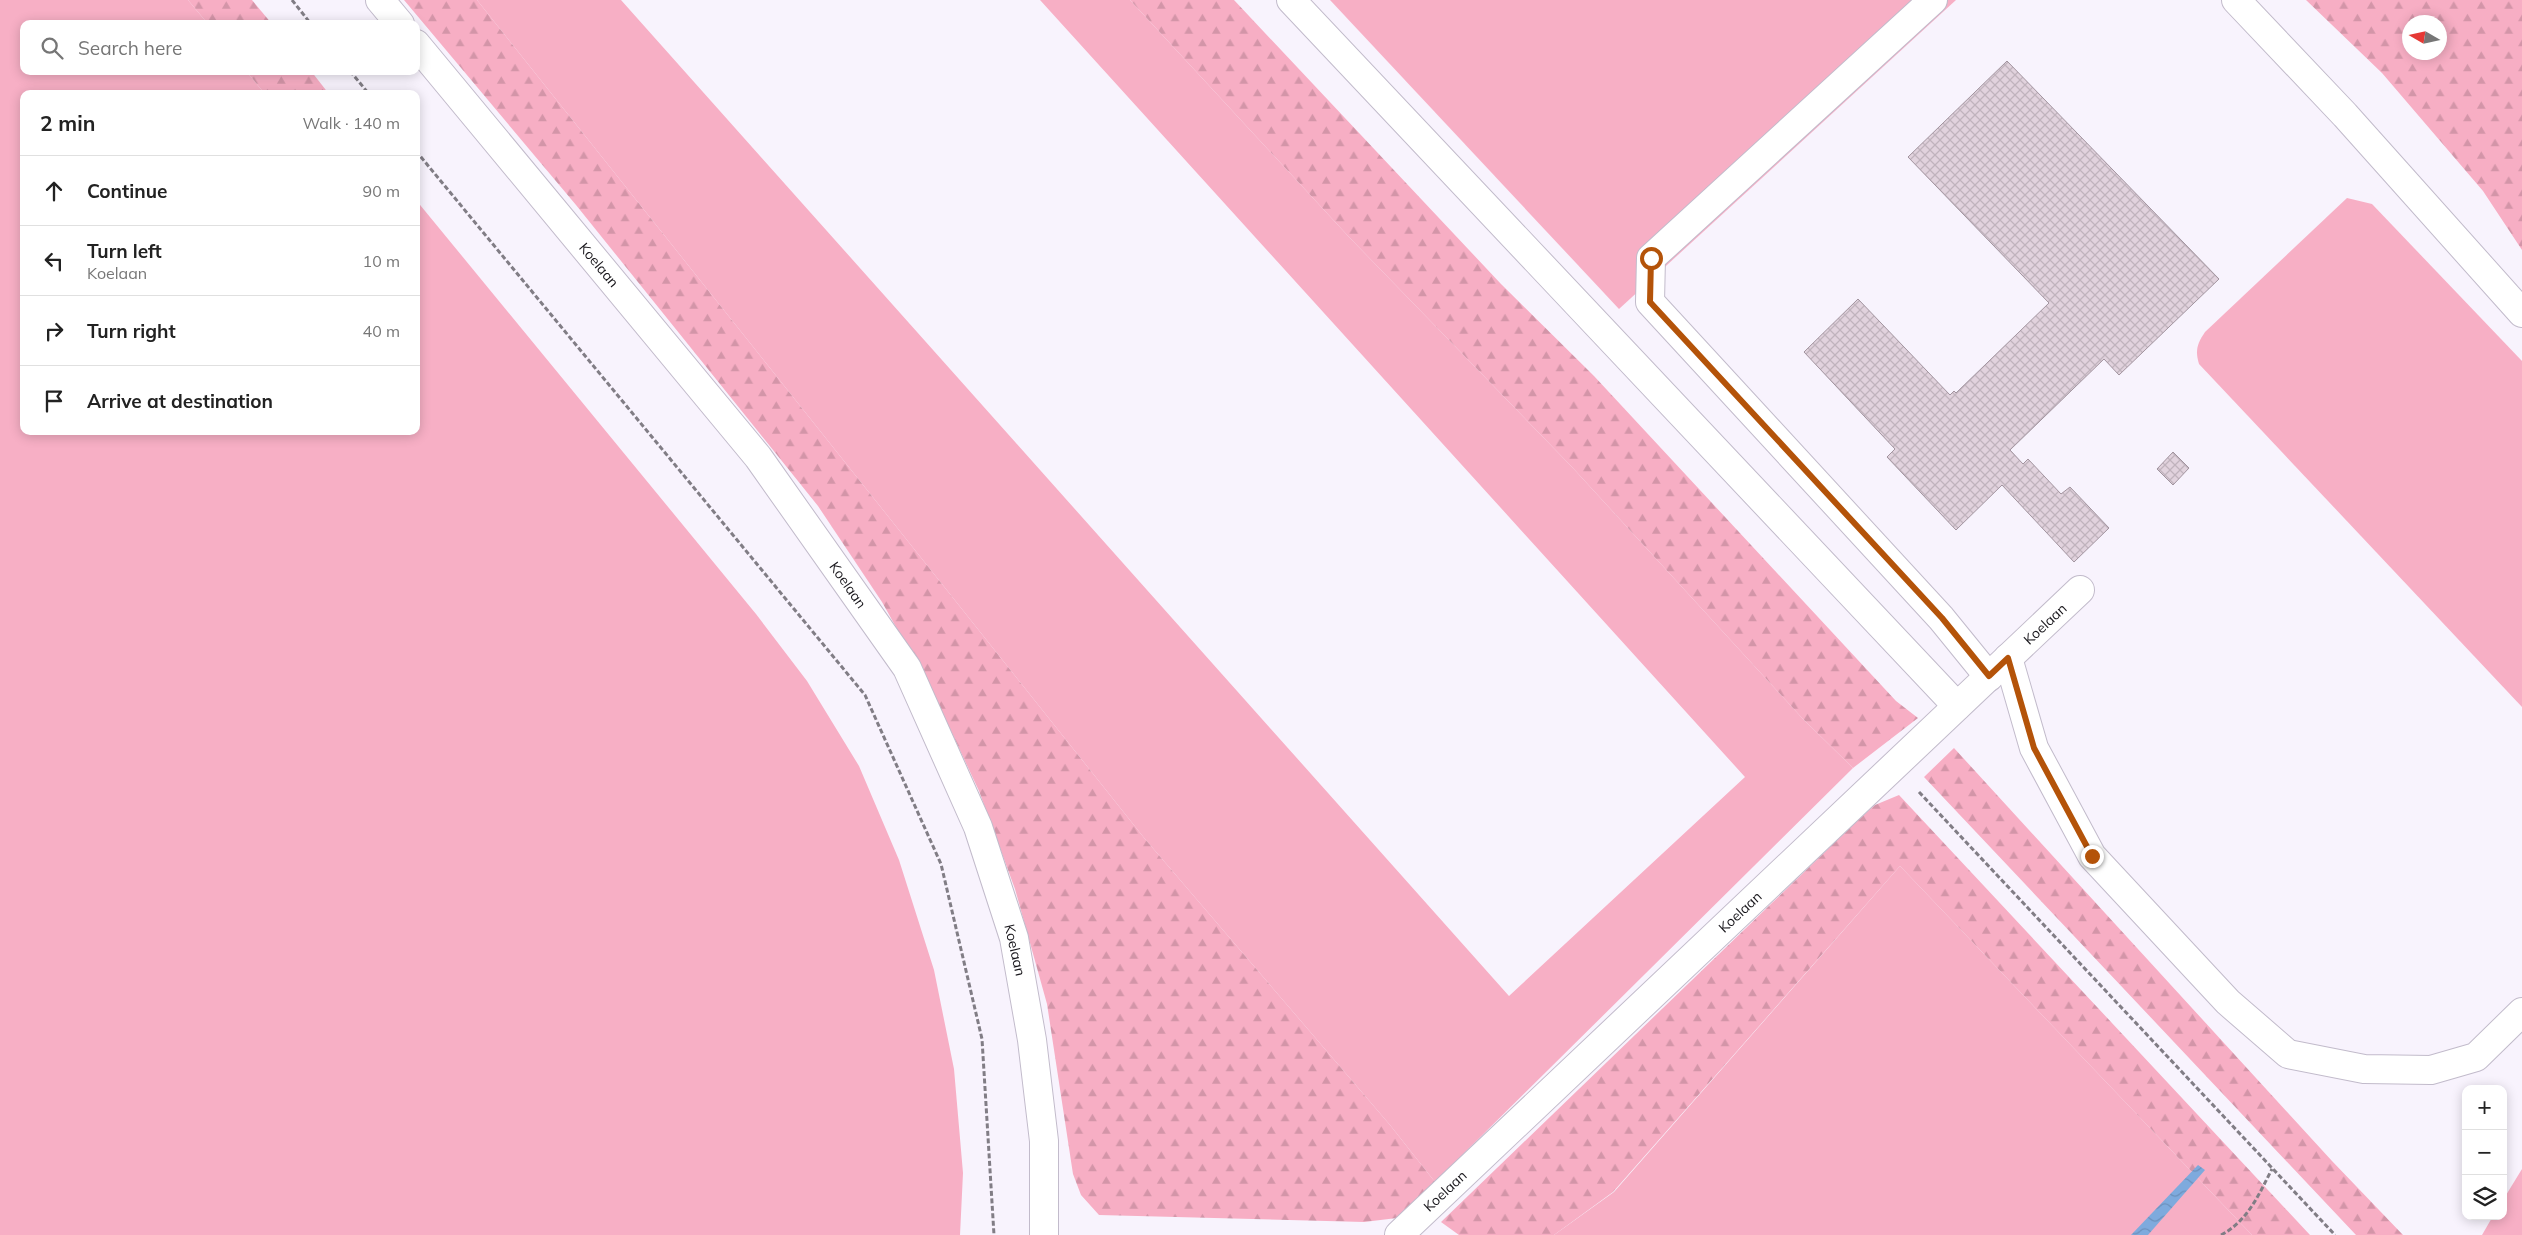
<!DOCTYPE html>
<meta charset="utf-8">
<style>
:root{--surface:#fff;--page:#f6f6f6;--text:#222;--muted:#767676;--line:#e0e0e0}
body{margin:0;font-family:Mulish,sans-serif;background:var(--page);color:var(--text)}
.controls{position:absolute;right:15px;bottom:15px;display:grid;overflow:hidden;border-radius:10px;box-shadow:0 2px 12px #0003}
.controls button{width:45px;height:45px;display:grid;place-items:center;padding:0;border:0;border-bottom:1px solid var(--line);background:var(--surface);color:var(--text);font:25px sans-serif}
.compass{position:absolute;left:2402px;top:15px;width:45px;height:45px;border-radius:50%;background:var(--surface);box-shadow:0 2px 12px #0003;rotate:279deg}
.stop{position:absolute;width:15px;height:15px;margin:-11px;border:4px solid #b45309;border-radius:50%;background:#fff}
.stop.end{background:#b45309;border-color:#fff;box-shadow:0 1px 5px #0008}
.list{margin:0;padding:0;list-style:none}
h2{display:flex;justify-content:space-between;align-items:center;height:65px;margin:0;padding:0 20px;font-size:21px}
h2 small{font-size:16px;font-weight:400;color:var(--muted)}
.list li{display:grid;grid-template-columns:32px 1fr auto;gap:15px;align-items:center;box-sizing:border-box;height:70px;padding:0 20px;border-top:1px solid var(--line)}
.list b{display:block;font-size:19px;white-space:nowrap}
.list p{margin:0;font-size:16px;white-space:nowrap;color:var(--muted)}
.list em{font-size:16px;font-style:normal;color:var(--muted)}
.icon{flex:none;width:28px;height:28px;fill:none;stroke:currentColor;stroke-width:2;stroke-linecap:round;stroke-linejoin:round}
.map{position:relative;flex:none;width:2522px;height:1235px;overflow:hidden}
.search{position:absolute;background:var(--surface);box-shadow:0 2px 12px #0003;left:20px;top:20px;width:400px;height:55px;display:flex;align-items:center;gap:12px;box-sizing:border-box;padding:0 18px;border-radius:10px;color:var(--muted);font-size:19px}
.panel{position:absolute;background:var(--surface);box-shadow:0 2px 12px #0003;left:20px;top:90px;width:400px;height:345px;border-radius:10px}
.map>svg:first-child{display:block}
</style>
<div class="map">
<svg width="2522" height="1235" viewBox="0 0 2522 1235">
<defs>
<pattern id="forest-firs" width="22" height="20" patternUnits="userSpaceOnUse" patternTransform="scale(1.25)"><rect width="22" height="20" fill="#f7aec4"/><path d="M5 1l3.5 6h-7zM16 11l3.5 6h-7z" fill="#d395a8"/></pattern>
<pattern id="water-waves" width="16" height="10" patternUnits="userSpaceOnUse" patternTransform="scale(1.25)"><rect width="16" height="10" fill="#7eaadd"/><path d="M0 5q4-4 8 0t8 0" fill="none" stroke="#6c91bd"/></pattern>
<pattern id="building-cross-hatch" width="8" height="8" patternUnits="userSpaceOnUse" patternTransform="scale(1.25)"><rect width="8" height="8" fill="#e1d2dd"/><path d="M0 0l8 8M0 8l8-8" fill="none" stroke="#c0b3bd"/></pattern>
</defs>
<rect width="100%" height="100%" fill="#f8f3fd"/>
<g fill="#f7afc5">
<polygon points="0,0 188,0 208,24 24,24 24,71 246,71 265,94 24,94 24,431 416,431 416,200 756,614 807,681 859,766 899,860 934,970 954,1069 963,1173 960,1235 0,1235"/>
<polygon points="477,0 621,0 1509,996 1745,777 1040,0 1130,0 1349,237 1572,467 1803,719 1853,768 1435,1182 1390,1125 1145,839"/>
<polygon points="1330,0 1956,0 1619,309"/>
<path d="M 2347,198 L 2372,204 L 2522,361 L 2522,707 L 2199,364 C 2195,350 2197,344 2205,332 Z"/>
<polygon points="1900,866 2252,1235 1554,1235 1614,1192"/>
<polygon points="2522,1169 2522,1235 2482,1235 2493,1216 2503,1216 2503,1200"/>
</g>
<g fill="url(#forest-firs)" fill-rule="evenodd">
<polygon points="188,0 252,0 272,24 208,24"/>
<polygon points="404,0 477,0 1145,839 1390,1125 1435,1182 1397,1218 1364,1222 1099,1215 1081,1195 1073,1174 1047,1004 1015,889 979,791 935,697 882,602 818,506 576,205"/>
<polygon points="1130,0 1234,0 1501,284 1594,376 1896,701 1918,718 1853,768 1803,719 1572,467 1349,237"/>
<path d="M 2306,0 L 2522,0 L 2522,250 L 2483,191 L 2382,73 ZM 2410,22 L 2440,22 L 2440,52 L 2410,52 Z"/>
<polygon points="246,71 311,71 329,94 265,94"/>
<polygon points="1954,748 2332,1161 2403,1235 2356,1235 1924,777"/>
<polygon points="1899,795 2310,1235 2252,1235 1900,866 1613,1192 1554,1235 1459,1235 1441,1222 1857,821 1875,805"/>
</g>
<polygon fill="url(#water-waves)" points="2198,1165 2205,1170 2148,1235 2131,1235"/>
<g fill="url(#building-cross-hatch)" stroke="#a2949f">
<polygon points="2007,61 2219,279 2119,375 2104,359 2010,450 2023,464 2028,459 2061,494 2070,487 2109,528 2074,562 2002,485 1956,530 1887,457 1895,449 1804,352 1858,299 1950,395 1954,391 1956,393 2049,303 1908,157"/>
<polygon points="2173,452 2189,468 2173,485 2157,469"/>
</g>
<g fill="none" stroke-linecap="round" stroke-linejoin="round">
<defs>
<g id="minor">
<polyline points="380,0 400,24"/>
<polyline points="1291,0 1957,706"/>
<polyline points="1933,0 1651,258 1650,302 1941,618 1989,677"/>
<polyline points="2236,0 2345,115 2522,313"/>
<polyline points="416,44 758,457 907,668 978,827 1014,938 1032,1040 1044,1141 1044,1235"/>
<polyline points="2008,658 2034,748 2092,856 2228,1002 2288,1054 2364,1069 2431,1070 2476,1057 2522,1012"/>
<polyline points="1399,1235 2080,590"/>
</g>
</defs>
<use href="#minor" stroke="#c2bbcb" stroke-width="30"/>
<g stroke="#817d85" stroke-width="3" stroke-dasharray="5 2.5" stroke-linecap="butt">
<polyline points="292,0 311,24"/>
<polyline points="350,71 369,94"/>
<polyline points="416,151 865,695 941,864 982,1039 994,1235"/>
<polyline points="1919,792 2335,1235"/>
<path d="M 2221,1235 C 2248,1221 2259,1194 2272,1169"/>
</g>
<use href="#minor" stroke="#fff" stroke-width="28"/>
</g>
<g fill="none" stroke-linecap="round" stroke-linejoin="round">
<polyline stroke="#b45309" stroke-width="6" points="1651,258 1650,302 1942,618 1989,676 2008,658 2034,748 2092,856"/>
</g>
<g text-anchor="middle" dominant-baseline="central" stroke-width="4.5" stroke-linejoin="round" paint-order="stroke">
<g font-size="14" fill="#17151a" stroke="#fff">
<text transform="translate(599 265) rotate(50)">Koelaan</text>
<text transform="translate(848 585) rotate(55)">Koelaan</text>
<text transform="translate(2045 624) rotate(-43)">Koelaan</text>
<text transform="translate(1740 912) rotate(-43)">Koelaan</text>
<text transform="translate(1015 950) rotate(77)">Koelaan</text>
<text transform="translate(1445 1191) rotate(-43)">Koelaan</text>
</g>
</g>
</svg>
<div class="controls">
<button>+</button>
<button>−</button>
<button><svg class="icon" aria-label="layers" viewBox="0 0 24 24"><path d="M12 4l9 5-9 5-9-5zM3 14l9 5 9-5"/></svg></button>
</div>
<svg class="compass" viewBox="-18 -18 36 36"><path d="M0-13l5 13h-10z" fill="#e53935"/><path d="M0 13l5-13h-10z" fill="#767676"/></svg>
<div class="stop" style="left:1651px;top:258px"></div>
<div class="stop end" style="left:2092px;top:856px"></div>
<div class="search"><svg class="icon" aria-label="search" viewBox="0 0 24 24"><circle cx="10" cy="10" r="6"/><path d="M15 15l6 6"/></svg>Search here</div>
<section class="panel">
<h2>2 min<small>Walk · 140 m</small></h2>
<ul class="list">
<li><svg class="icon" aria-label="ahead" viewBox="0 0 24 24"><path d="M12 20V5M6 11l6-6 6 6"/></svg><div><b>Continue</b></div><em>90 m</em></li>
<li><svg class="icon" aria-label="left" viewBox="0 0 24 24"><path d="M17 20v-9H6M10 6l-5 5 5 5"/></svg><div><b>Turn left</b><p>Koelaan</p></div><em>10 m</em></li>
<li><svg class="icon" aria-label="right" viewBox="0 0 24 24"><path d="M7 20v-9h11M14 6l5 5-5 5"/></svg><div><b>Turn right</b></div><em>40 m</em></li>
<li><svg class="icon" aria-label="arrive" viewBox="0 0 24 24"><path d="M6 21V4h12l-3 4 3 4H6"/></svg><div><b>Arrive at destination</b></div></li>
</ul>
</section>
</div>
